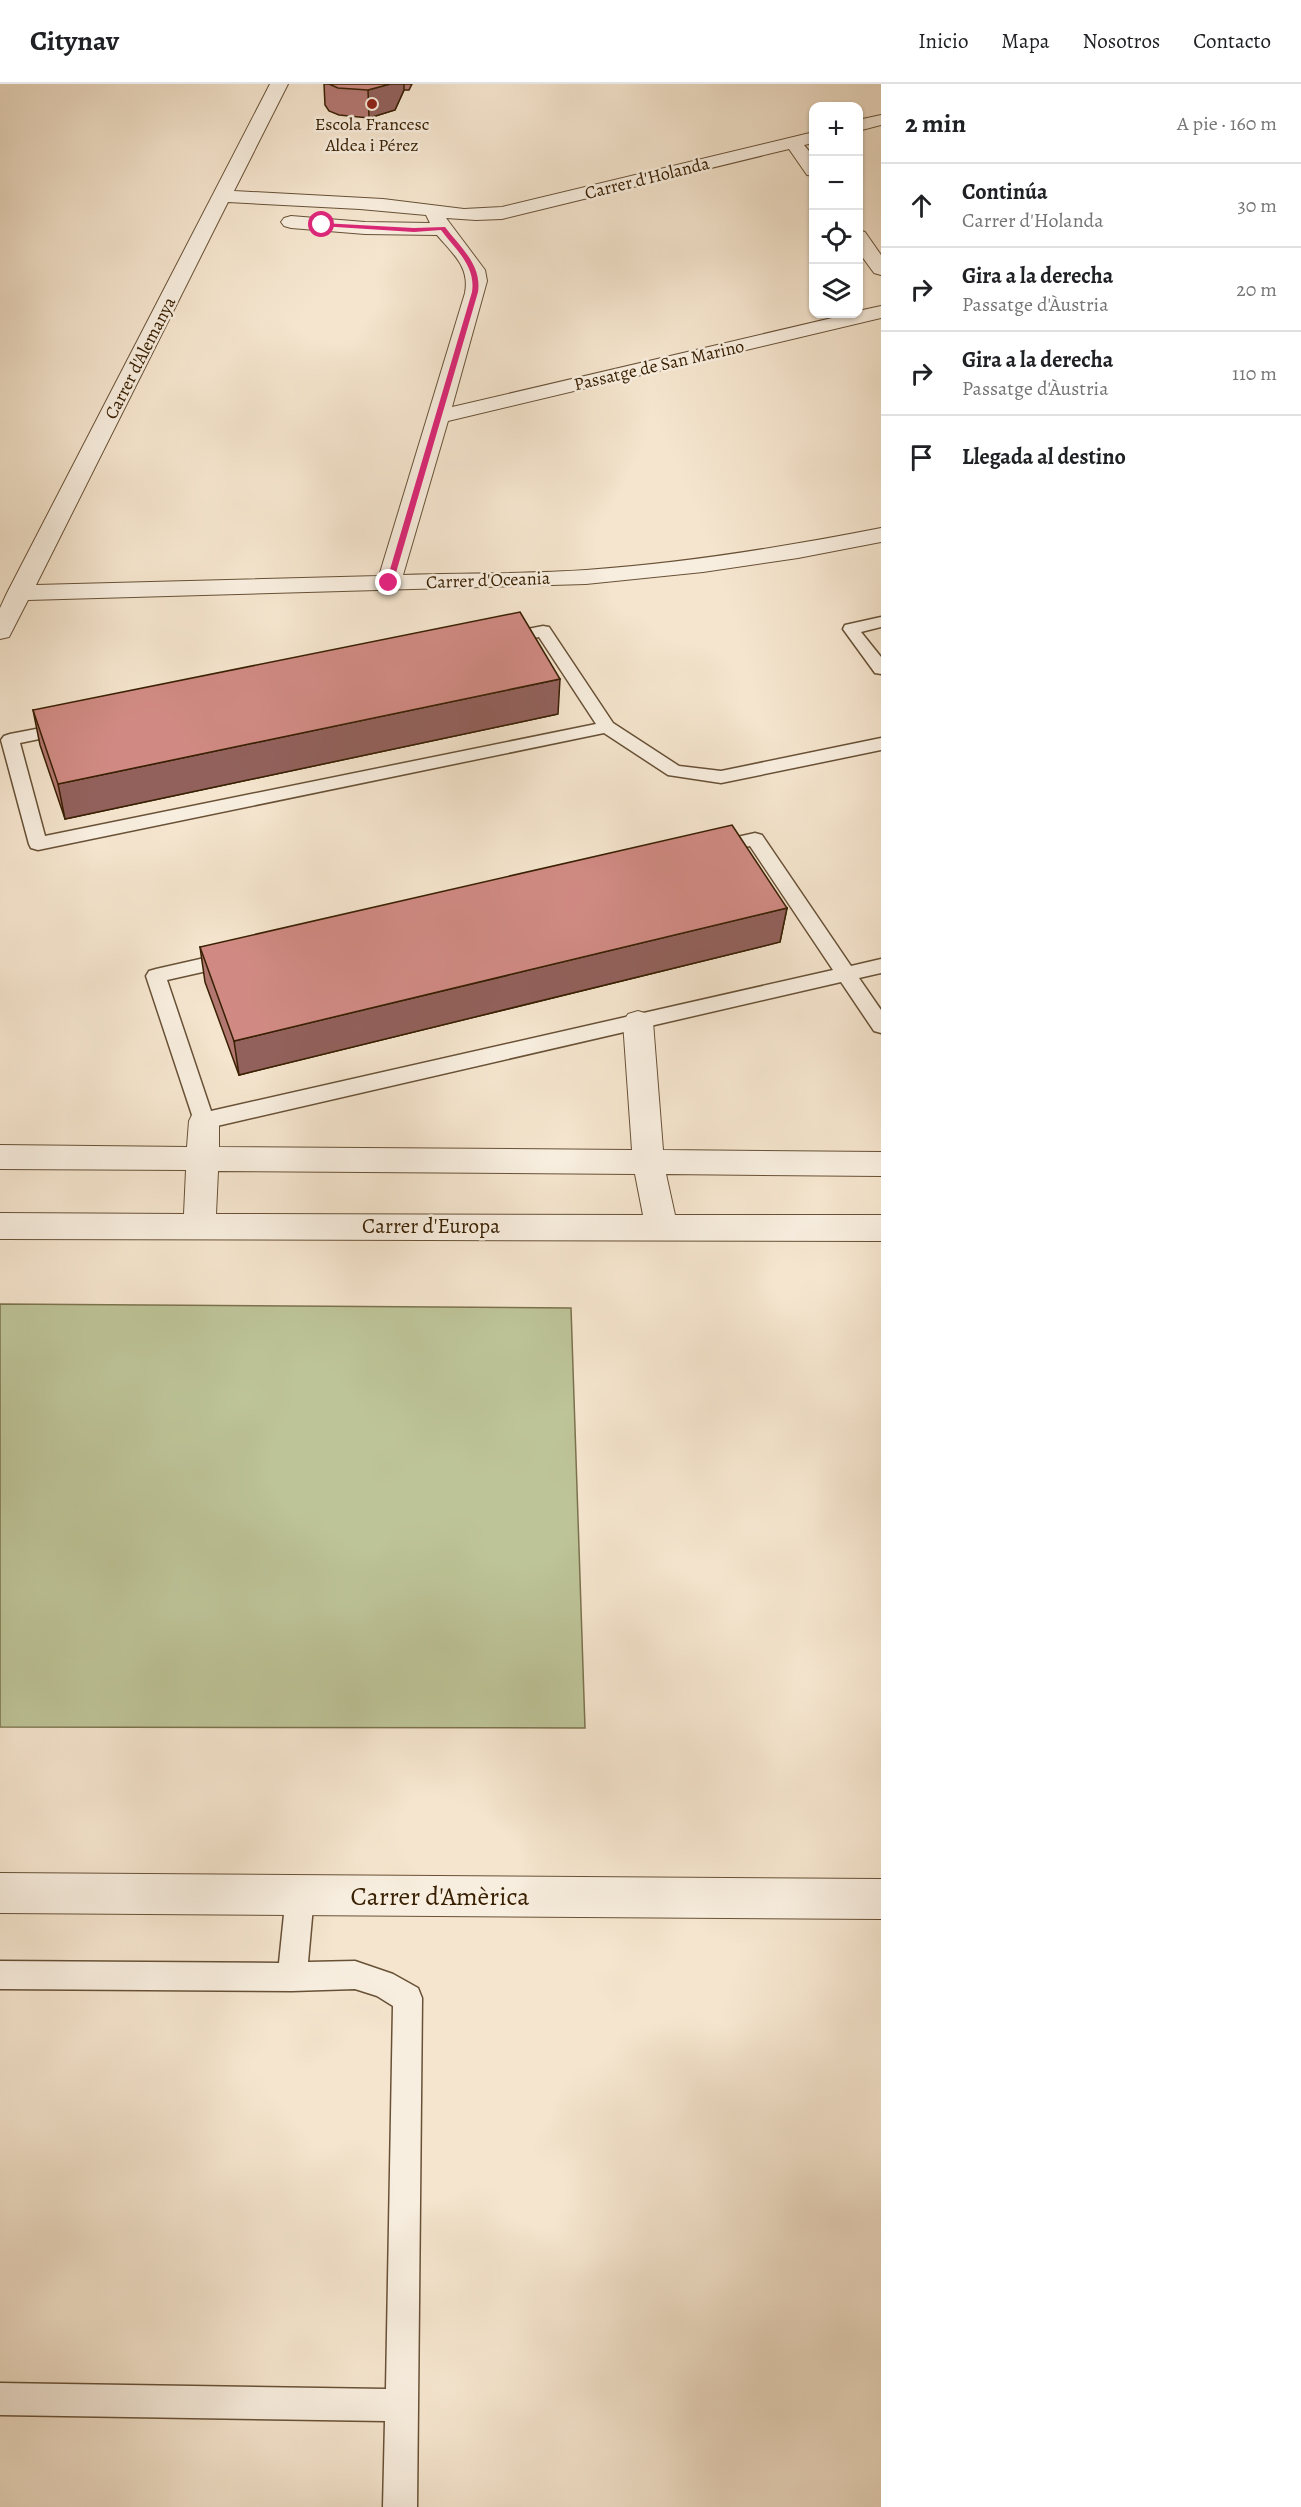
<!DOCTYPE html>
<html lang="es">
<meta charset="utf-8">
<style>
:root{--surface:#fff;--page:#f2f2f2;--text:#202124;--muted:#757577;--line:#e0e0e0}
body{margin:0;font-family:Alegreya,serif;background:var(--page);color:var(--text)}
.controls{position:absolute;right:18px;top:18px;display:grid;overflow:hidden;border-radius:12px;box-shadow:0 2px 4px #0004}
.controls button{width:54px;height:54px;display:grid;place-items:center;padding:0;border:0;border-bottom:2px solid var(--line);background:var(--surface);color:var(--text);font:30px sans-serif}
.stop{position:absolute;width:18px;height:18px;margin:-14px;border:4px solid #db2777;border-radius:50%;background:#fff}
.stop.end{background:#db2777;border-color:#fff;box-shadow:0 2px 6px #0008}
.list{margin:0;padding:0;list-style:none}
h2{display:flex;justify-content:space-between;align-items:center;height:78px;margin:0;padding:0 24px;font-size:26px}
h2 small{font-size:20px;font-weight:400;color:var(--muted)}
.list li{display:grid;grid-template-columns:39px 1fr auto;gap:18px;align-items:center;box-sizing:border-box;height:84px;padding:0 24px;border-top:2px solid var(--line)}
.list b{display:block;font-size:22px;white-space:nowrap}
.list p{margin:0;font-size:20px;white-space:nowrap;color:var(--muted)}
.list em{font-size:20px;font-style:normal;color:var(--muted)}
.icon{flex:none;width:33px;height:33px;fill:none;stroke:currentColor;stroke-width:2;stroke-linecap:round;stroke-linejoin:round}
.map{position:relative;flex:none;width:881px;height:2423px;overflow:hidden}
header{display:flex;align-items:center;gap:36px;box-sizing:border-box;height:84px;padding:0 30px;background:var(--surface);border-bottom:2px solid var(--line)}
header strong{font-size:28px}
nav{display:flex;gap:33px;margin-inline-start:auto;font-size:21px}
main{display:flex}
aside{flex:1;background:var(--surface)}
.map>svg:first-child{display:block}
</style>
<header>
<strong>Citynav</strong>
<nav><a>Inicio</a><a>Mapa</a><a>Nosotros</a><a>Contacto</a></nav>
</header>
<main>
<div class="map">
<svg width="881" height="2423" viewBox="0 0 881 2423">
<rect width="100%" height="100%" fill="#f5e5ce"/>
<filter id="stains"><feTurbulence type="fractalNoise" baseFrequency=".00333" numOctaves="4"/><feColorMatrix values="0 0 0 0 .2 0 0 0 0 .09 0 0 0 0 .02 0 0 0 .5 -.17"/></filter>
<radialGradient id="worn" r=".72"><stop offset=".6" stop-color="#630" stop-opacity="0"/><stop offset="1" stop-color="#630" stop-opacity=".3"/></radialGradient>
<polygon fill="#bdc498" stroke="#7b724e" stroke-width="1.5" points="0,1220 571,1224 585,1644 0,1643"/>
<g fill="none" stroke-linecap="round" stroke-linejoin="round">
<defs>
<g id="lane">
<polygon points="881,533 881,543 861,548 881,573 881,590 875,589 843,545 845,541"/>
<polygon points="543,542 549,543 613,639 679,682 721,687 881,654 881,666 721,699 668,691 604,649 38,766 31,764 29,760 1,656 4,652 10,650 67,639 73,640 76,644 73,648 20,659 45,752 596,640 539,553 502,560 494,555 496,551"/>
<polygon points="755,749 762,751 851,882 881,875 881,889 859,894 881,926 881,949 874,947 841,898 204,1045 197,1043 194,1037 146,892 149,887 156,885 231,868 238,870 241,875 238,880 167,896 211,1027 833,886 750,762 713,770 706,768 704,764 706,760"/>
<polygon points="300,1797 310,1801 314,1811 308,1878 355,1877 393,1890 418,1904 422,1914 417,2423 383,2423 385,2337 0,2331 0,2299 386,2305 393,1922 377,1912 355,1905 292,1907 0,1905 0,1877 279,1879 286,1811 290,1801"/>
</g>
<g id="street">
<path d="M 270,0 L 288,0 L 234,107 L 383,115 L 464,125 L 502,123 L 814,48 L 814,59 L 804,61 L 814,73 L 814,92 L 807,91 L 789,65 L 502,135 L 476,136 L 446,134 L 485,186 L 487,197 L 452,323 L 849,230 L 858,230 L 858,227 L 881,222 L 881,234 L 448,337 L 403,491 C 464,489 526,490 586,486 C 685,479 784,463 881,444 L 881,458 L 798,474 L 703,488 L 586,500 L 28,516 L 9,553 L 0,555 L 0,524 L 7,509 ZM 228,118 L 360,125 L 426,131 L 430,139 L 365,138 L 291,132 L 284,134 L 281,138 L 284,142 L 291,144 L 365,150 L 437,151 C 453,170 470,183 465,209 L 379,492 L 36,501 Z"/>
<polygon points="881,31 881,41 858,47 858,36"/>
<polygon points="858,146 865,148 881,171 881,191 874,189 858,167"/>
<path d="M 638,927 L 648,930 L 653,938 L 663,1066 L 881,1068 L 881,1092 L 666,1090 L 675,1131 L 881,1131 L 881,1157 L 0,1155 L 0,1129 L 184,1130 L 186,1086 L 0,1085 L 0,1061 L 187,1063 L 189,1037 L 193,1029 L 204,1025 L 215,1029 L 219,1037 L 219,1063 L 632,1066 L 623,938 L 628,930 ZM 218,1087 L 635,1090 L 643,1131 L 216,1130 Z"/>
<polygon points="0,1789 881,1795 881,1835 0,1829"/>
</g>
</defs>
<use href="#lane" stroke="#685136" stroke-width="3"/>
<use href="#street" stroke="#685136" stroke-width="2"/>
<use href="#lane" fill="#f8eedf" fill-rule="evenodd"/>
<use href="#street" fill="#f8eedf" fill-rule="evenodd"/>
</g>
<g fill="#b37771" stroke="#392003" stroke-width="1.5">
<polygon points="324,0 412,0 409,6 404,6 395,26 369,34 339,31 329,27 325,21"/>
<polygon points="33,626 558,630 65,735 40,661"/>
<polygon points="787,824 780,858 239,991 205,898 200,863"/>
</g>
<g fill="#92615c" stroke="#392003" stroke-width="1.5">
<polygon points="390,0 404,0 404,6 395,26 369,34 368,6"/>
<polygon points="560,595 558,630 65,735 58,700"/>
<polygon points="787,824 780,858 239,991 234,957"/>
</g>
<g fill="#d08a83" stroke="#392003" stroke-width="1.5">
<polygon points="329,0 390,0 368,6 338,4"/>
<polygon points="520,528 560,595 58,700 33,626"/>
<polygon points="732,741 787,824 234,957 200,863"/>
</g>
<path fill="#db2777" d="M 322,139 L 414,144 L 445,143 C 461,164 482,181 478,208 L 393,499 L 389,501 L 386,499 L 472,208 C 476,182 456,166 441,146 L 414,148 L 320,142 Z"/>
<circle fill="#8f2418" stroke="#f8eedf" stroke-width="2" cx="372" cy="20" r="6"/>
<g text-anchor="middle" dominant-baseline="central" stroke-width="5" stroke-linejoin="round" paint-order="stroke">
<g font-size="18" fill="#392003" stroke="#f8eedf">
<text x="372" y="40">Escola Francesc<tspan x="372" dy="21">Aldea i Pérez</tspan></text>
</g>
<g font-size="18" fill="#392003" stroke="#f8eedf">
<text transform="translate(647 94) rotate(-14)">Carrer d'Holanda</text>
<text transform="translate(140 274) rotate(-63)">Carrer d'Alemanya</text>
<text transform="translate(659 281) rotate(-13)">Passatge de San Marino</text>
<text transform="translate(488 496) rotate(-2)">Carrer d'Oceania</text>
</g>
<g font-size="21" fill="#392003" stroke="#f8eedf">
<text x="431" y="1142">Carrer d'Europa</text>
</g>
<g font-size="26" fill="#392003" stroke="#f8eedf">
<text x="440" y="1812">Carrer d'Amèrica</text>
</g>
</g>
<rect width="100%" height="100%" filter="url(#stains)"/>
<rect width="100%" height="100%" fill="url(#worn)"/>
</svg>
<div class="controls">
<button>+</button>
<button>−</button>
<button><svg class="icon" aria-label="locate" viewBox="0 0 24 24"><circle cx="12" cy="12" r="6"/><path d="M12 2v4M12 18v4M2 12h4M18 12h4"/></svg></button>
<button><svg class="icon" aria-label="layers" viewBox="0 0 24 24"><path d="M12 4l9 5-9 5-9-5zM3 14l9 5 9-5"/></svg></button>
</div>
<div class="stop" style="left:322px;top:141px"></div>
<div class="stop end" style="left:389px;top:499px"></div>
</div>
<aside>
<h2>2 min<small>A pie · 160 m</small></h2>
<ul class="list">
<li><svg class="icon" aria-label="ahead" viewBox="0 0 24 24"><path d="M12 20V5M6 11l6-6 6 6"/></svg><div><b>Continúa</b><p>Carrer d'Holanda</p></div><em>30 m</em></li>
<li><svg class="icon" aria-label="right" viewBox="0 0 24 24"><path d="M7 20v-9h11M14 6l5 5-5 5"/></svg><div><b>Gira a la derecha</b><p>Passatge d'Àustria</p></div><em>20 m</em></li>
<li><svg class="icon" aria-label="right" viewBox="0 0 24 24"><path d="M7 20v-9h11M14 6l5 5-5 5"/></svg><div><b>Gira a la derecha</b><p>Passatge d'Àustria</p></div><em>110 m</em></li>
<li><svg class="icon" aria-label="arrive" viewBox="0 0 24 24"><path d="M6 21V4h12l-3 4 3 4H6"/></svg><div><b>Llegada al destino</b></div></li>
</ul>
</aside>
</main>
